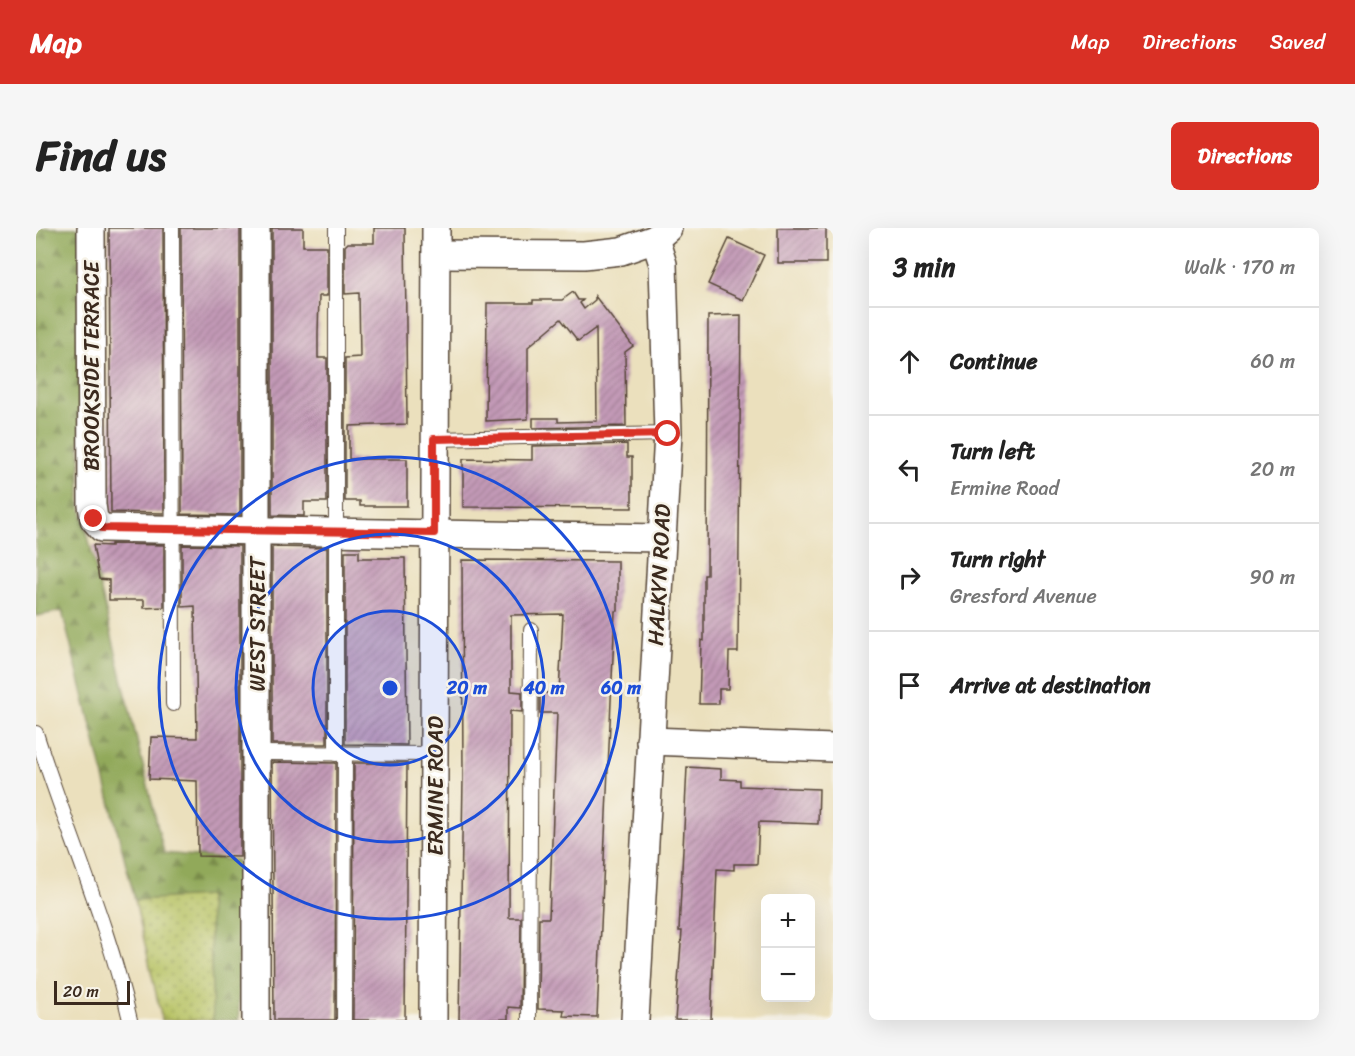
<!DOCTYPE html>
<meta charset="utf-8">
<style>
:root{--surface:#fff;--page:#f6f6f6;--text:#222;--muted:#767676;--line:#e0e0e0;--accent:#d93025}
body{margin:0;font-family:Sriracha,sans-serif;background:var(--page);color:var(--text)}
.controls{position:absolute;right:18px;bottom:18px;display:grid;overflow:hidden;border-radius:9px;box-shadow:0 6px 24px #0002}
.controls button{width:54px;height:54px;display:grid;place-items:center;padding:0;border:0;border-bottom:2px solid var(--line);background:var(--surface);color:var(--text);font:30px sans-serif}
.scale{position:absolute;left:18px;bottom:15px;width:76px;box-sizing:border-box;padding-left:6px;border:3px solid #3b2a1e;border-top:0;font-size:16px;line-height:21px;white-space:nowrap;color:#3b2a1e;-webkit-text-stroke:4px #f7f3e8;paint-order:stroke}
.stop{position:absolute;width:18px;height:18px;margin:-14px;border:4px solid #d93025;border-radius:50%;background:#fff}
.stop.end{background:#d93025;border-color:#fff;box-shadow:0 2px 6px #0008}
.list{margin:0;padding:0;list-style:none}
h2{display:flex;justify-content:space-between;align-items:center;height:78px;margin:0;padding:0 24px;font-size:26px}
h2 small{font-size:20px;font-weight:400;color:var(--muted)}
.list li{display:grid;grid-template-columns:39px 1fr auto;gap:18px;align-items:center;box-sizing:border-box;height:108px;padding:0 24px;border-top:2px solid var(--line)}
.list b{display:block;font-size:22px;white-space:nowrap}
.list p{margin:0;font-size:20px;white-space:nowrap;color:var(--muted)}
.list em{font-size:20px;font-style:normal;color:var(--muted)}
.icon{flex:none;width:33px;height:33px;fill:none;stroke:currentColor;stroke-width:2;stroke-linecap:round;stroke-linejoin:round}
.map{position:relative;flex:none;width:797px;height:792px;overflow:hidden;border-radius:9px}
header{display:flex;align-items:center;gap:36px;box-sizing:border-box;height:84px;padding:0 30px;background:var(--accent);color:#fff}
header strong{font-size:28px}
nav{display:flex;gap:33px;margin-inline-start:auto;font-size:21px}
.intro{display:flex;align-items:center;justify-content:space-between;box-sizing:border-box;height:144px;padding:0 36px}
h1{margin:0;font-size:42px}
.button{padding:15px 27px;border-radius:9px;background:var(--accent);color:#fff;font-size:21px;font-weight:700}
main{display:flex;gap:36px;padding:0 36px}
aside{flex:1;background:var(--surface);border-radius:9px;box-shadow:0 6px 24px #0002}
.map>svg:first-child{display:block}
</style>
<header>
<strong>Map</strong>
<nav><a>Map</a><a>Directions</a><a>Saved</a></nav>
</header>
<div class="intro"><h1>Find us</h1><a class="button">Directions</a></div>
<main>
<div class="map">
<svg width="797" height="792" viewBox="0 0 797 792">
<defs>
<pattern id="grass-dots" width="8" height="8" patternUnits="userSpaceOnUse" patternTransform="scale(1.5)"><rect width="8" height="8" fill="#b7c365"/><path d="M2 2h.1M6 6h.1" fill="none" stroke="#969f53" stroke-width="1.8" stroke-linecap="round"/></pattern>
<pattern id="forest-firs" width="22" height="20" patternUnits="userSpaceOnUse" patternTransform="scale(1.5)"><rect width="22" height="20" fill="#91a95a"/><path d="M5 1l3.5 6h-7zM16 11l3.5 6h-7z" fill="#788a4a"/></pattern>
<pattern id="building-hatch" width="6" height="6" patternUnits="userSpaceOnUse" patternTransform="scale(1.5)"><rect width="6" height="6" fill="#c39ab7"/><path d="M-1 1l2-2M0 6l6-6M5 7l2-2" fill="none" stroke="#a07e94"/></pattern>
</defs>
<rect width="100%" height="100%" fill="#f7f3e8"/>
<filter id="ink" filterUnits="userSpaceOnUse"><feTurbulence type="fractalNoise" baseFrequency=".0167" numOctaves="2"/><feDisplacementMap in="SourceGraphic" scale="12" xChannelSelector="R" yChannelSelector="G"/><feConvolveMatrix kernelMatrix="1 2 1 2 8 2 1 2 1" color-interpolation-filters="sRGB"/></filter>
<filter id="wash" filterUnits="userSpaceOnUse"><feTurbulence type="fractalNoise" baseFrequency=".008" numOctaves="4" result="noise"/><feDisplacementMap in="SourceGraphic" scale="24" xChannelSelector="R" yChannelSelector="G"/><feGaussianBlur stdDeviation="1.35" result="paint"/><feColorMatrix in="noise" values="0 0 0 0 0 0 0 0 0 0 0 0 0 0 0 0 0 1.4 0 .05"/><feComposite in="paint" operator="in"/></filter>
<g filter="url(#wash)">
<rect width="100%" height="100%" fill="#ebe0bd"/>
<polygon fill="url(#grass-dots)" stroke="#797642" stroke-width="1.5" points="173,667 177,792 126,792 99,672"/>
<polygon fill="url(#forest-firs)" stroke="#666a3c" stroke-width="1.5" points="0,0 44,0 44,275 128,625 201,632 203,792 177,792 173,668 99,672 26,383 0,388"/>
<g id="blocks">
<g fill="url(#building-hatch)">
<polygon points="73,0 127,0 128,285 75,284"/>
<polygon points="145,0 204,0 204,287 146,286"/>
<polygon points="236,0 267,0 267,18 291,18 291,68 283,68 282,105 282,130 291,130 291,274 268,274 268,288 236,287"/>
<polygon points="338,0 369,0 371,196 313,198 313,231 371,231 371,278 324,278 324,273 309,273 309,130 324,129 323,65 309,66 309,18 312,15 338,15"/>
<rect x="742" y="0" width="48" height="35"/>
<polygon points="693,11 728,27 707,72 672,56"/>
<polygon points="537,64 542,72 547,72 544,75 548,81 559,72 559,68 597,118 589,124 590,198 497,200 497,190 522,190 522,194 561,193 560,100 542,113 525,91 492,119 492,191 450,193 451,75 497,75 497,72 526,72"/>
<polygon points="705,87 702,424 693,424 692,461 683,461 683,476 663,476 665,412 668,413 668,347 671,347 672,88"/>
<polygon points="591,216 591,229 596,229 596,280 427,279 427,231 496,232 496,218"/>
<polygon points="75,316 128,317 128,379 108,380 108,372 73,372 73,352 63,351 57,317 75,318"/>
<polygon points="146,317 204,318 204,629 162,628 161,553 113,551 115,509 161,510 159,378 146,379"/>
<polygon points="236,319 291,320 291,516 236,516"/>
<polygon points="309,323 323,323 323,330 369,330 371,517 309,516"/>
<polygon points="426,332 582,333 582,383 579,383 561,789 527,788 528,782 502,781 503,690 513,690 521,485 504,485 504,465 523,465 527,386 475,387 475,463 486,464 486,484 474,483 473,690 485,690 484,780 472,779 472,791 423,792 427,551"/>
<polygon points="236,534 300,535 299,792 238,792"/>
<polygon points="318,535 371,535 369,792 317,792"/>
<polygon points="651,539 685,541 685,551 704,552 704,558 783,561 782,596 723,594 721,636 698,636 698,642 681,641 675,792 639,792 646,703 643,703"/>
</g>
</g>
</g>
<g filter="url(#ink)">
<use href="#blocks" fill-opacity="0" stroke="#554536" stroke-width="1.5"/>
<g fill="none" stroke-linecap="round" stroke-linejoin="round">
<defs>
<g id="service">
<polyline points="136,0 137,476"/>
<polyline points="300,0 300,526"/>
<polyline points="398,211 632,206"/>
<path d="M 0,505 C 30,601 72,694 94,792"/>
<polyline points="221,525 399,526"/>
<polyline points="308,792 309,526"/>
<polyline points="493,792 495,402"/>
</g>
<g id="minor">
<polyline points="55,0 56,277 58,291 66,300 625,310"/>
<polyline points="220,0 220,792"/>
<polyline points="401,26 548,27 585,23 619,11 632,0"/>
<polyline points="614,513 797,520"/>
<polyline points="397,792 400,0"/>
<polyline points="599,792 632,206 627,36 619,11"/>
</g>
</defs>
<use href="#service" stroke="#554536" stroke-width="16"/>
<use href="#minor" stroke="#554536" stroke-width="30"/>
<use href="#service" stroke="#fff" stroke-width="14"/>
<use href="#minor" stroke="#fff" stroke-width="27"/>
</g>
</g>
<g fill="none" stroke-linecap="round" stroke-linejoin="round" filter="url(#ink)">
<polyline stroke="#d93025" stroke-width="8" points="58,291 66,300 398,305 398,211 632,206"/>
</g>
<circle cx="354" cy="460" r="77" fill="#1d4ed8" fill-opacity=".12"/>
<g fill="none" stroke="#1d4ed8" stroke-width="3">
<circle cx="354" cy="460" r="77"/>
<circle cx="354" cy="460" r="154"/>
<circle cx="354" cy="460" r="231"/>
</g>
<g text-anchor="middle" dominant-baseline="central" stroke-width="5" stroke-linejoin="round" paint-order="stroke">
<g font-size="22" fill="#3b2a1e" stroke="#f7f3e8">
<text transform="translate(55 138) rotate(-90)">BROOKSIDE TERRACE</text>
<text transform="translate(623 347) rotate(-87)">HALKYN ROAD</text>
<text transform="translate(221 396) rotate(-90)">WEST STREET</text>
<text transform="translate(399 558) rotate(-90)">ERMINE ROAD</text>
</g>
</g>
<circle cx="354" cy="460" r="9" fill="#1d4ed8" stroke="#f7f3e8" stroke-width="3"/>
<g font-size="18" text-anchor="middle" font-weight="bold" fill="#1d4ed8" stroke="#f7f3e8" stroke-width="5" stroke-linejoin="round" paint-order="stroke">
<text x="431" y="466">20 m</text>
<text x="508" y="466">40 m</text>
<text x="585" y="466">60 m</text>
</g>
</svg>
<div class="controls">
<button>+</button>
<button>−</button>
</div>
<div class="scale">20 m</div>
<div class="stop" style="left:632px;top:206px"></div>
<div class="stop end" style="left:58px;top:291px"></div>
</div>
<aside>
<h2>3 min<small>Walk · 170 m</small></h2>
<ul class="list">
<li><svg class="icon" aria-label="ahead" viewBox="0 0 24 24"><path d="M12 20V5M6 11l6-6 6 6"/></svg><div><b>Continue</b></div><em>60 m</em></li>
<li><svg class="icon" aria-label="left" viewBox="0 0 24 24"><path d="M17 20v-9H6M10 6l-5 5 5 5"/></svg><div><b>Turn left</b><p>Ermine Road</p></div><em>20 m</em></li>
<li><svg class="icon" aria-label="right" viewBox="0 0 24 24"><path d="M7 20v-9h11M14 6l5 5-5 5"/></svg><div><b>Turn right</b><p>Gresford Avenue</p></div><em>90 m</em></li>
<li><svg class="icon" aria-label="arrive" viewBox="0 0 24 24"><path d="M6 21V4h12l-3 4 3 4H6"/></svg><div><b>Arrive at destination</b></div></li>
</ul>
</aside>
</main>
